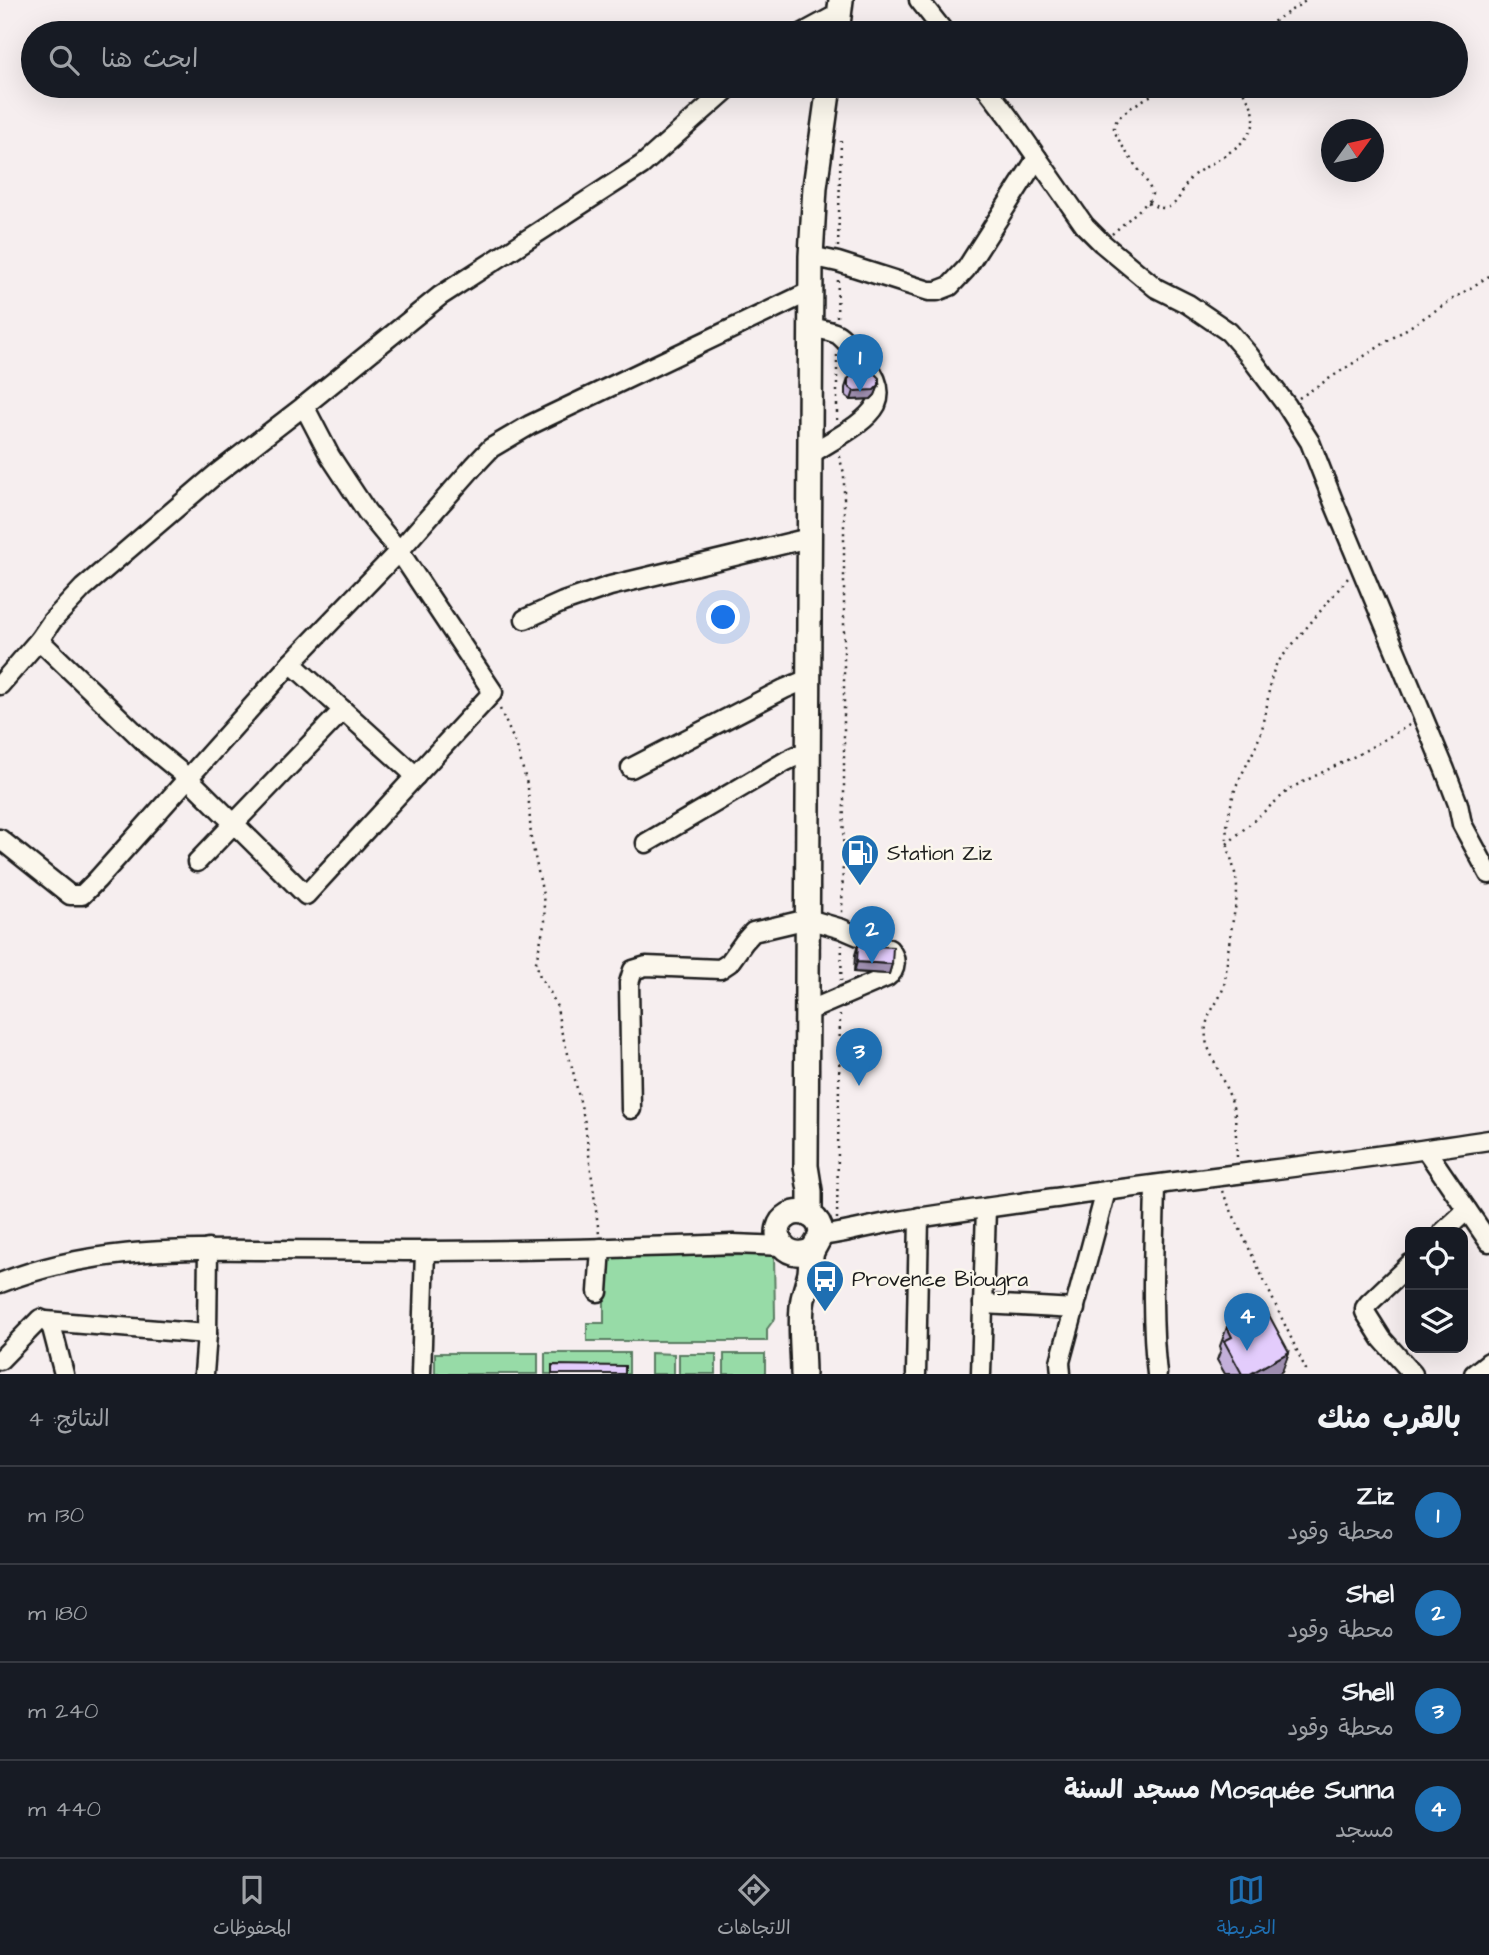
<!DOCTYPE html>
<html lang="ar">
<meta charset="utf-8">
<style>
:root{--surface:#171b24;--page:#20242c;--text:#f1f3f6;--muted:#9ea1a6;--line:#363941;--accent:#1f6fb2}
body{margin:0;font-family:"Architects Daughter","Playpen Sans Arabic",sans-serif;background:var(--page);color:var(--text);direction:rtl}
.controls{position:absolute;right:21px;bottom:21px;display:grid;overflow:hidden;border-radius:14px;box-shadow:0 7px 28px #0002}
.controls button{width:63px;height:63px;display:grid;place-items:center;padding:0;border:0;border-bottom:2px solid var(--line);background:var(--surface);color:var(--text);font:35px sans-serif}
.compass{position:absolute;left:1321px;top:119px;width:63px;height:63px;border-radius:50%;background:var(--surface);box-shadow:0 7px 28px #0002;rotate:57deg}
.you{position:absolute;left:724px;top:618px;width:24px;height:24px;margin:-18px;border:5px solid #fff;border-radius:50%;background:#1a73e8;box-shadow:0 0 0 10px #1a73e833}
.badge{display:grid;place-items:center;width:46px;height:46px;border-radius:50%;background:var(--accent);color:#fff;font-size:23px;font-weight:700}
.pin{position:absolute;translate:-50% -58px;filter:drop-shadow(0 2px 4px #0008)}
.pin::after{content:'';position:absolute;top:37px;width:24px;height:21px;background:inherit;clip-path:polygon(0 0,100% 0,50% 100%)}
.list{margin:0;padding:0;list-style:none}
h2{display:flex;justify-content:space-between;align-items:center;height:91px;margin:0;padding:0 28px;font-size:30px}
h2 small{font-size:23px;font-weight:400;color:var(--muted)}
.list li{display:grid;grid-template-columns:46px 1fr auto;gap:21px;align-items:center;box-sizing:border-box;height:98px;padding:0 28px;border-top:2px solid var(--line)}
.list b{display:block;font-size:26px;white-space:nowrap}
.list p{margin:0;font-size:23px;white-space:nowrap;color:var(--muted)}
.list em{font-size:23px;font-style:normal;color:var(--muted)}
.icon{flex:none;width:38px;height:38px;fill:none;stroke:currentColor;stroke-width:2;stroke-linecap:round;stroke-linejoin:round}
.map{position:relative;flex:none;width:1489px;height:1374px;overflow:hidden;direction:ltr}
.search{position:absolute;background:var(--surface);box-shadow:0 7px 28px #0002;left:21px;right:21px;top:21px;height:77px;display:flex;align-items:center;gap:18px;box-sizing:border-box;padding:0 24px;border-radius:38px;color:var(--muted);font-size:26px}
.sheet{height:483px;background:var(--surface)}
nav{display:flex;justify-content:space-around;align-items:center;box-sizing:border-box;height:98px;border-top:2px solid var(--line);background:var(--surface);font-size:19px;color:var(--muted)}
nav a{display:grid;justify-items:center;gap:4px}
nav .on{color:var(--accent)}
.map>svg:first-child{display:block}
</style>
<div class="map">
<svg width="1489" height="1374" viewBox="0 0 1489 1374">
<rect width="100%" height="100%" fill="#f6eeef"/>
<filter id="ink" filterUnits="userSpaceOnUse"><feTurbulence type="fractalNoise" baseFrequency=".0143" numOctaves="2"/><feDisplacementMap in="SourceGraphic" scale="14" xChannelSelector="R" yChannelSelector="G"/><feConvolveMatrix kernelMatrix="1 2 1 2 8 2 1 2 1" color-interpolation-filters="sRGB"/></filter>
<g filter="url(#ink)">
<g fill="#97dba7" stroke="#5a7c62" stroke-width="2">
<polygon points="774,1255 775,1318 767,1329 767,1341 587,1341 587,1323 604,1323 604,1256"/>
<rect x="435" y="1353" width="103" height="21"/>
<rect x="545" y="1353" width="84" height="21"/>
<polygon points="651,1353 674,1354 674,1374 651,1374"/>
<rect x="679" y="1354" width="37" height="20"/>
<rect x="724" y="1354" width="41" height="20"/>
</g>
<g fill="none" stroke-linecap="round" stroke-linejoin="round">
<defs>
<g id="minor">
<polyline points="919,0 945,33"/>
<polyline points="803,33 840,13"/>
<polyline points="985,86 1010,119 1085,226 1102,243 1156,288 1188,304 1229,332 1248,354 1287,406 1310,442 1334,503 1445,770 1458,804 1462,824 1489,874"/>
<polyline points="811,256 838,262 929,291 937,291 950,286 966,269 1037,158"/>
<path d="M 810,327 C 818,329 829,330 837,334 C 841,336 845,341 849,345 C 863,358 886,383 876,405 C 866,424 828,442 811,454"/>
<polyline points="525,619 563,602 610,586 809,538"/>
<polyline points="39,640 150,747 188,778 306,895 493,692 399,551 367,512 330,456 304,406"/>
<polyline points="291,663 416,776"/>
<polyline points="0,685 39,640 52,621 83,588 216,474 304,406 440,296 642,165 731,86"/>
<polyline points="631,768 784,689 808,679"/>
<polyline points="0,839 70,895 82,895 97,880 291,663 399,551 474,466 491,448 530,425 811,291"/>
<polyline points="646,843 786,761 807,751"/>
<polyline points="197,862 343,710"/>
<path d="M 631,1109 L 629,983 L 633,970 L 646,966 L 720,969 L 729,963 L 744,942 L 753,932 L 808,919 L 842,929 L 889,949 C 897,958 897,970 887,977 L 808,1011"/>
<polyline points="1426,1150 1489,1242"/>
<path d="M 1155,1185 C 1154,1248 1150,1312 1157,1374"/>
<polyline points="1443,1232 1467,1210"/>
<path d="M 820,1236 C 847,1233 872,1225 899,1221 C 953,1212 1007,1205 1062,1197 C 1204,1177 1347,1162 1489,1140"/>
<polyline points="1410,1264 1369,1303 1365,1308 1365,1312 1382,1339 1413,1374"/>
<path d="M 0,1283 C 84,1250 167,1249 256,1250 C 305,1250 355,1250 404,1251 C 514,1251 624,1248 733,1244 L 783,1246"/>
<polyline points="598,1292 601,1248"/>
<polyline points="983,1304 1075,1309"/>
<polyline points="46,1321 207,1334"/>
<polyline points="0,1360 40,1319 48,1323 52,1328 64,1374"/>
<polyline points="204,1374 207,1334 208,1249"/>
<polyline points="421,1374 425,1251"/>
<polyline points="916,1374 919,1217"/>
<polyline points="981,1374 986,1208"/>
<polyline points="1061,1374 1060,1362 1106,1191"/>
<polyline points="1474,1374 1489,1362"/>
</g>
<g id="major">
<polyline points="837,33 841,0"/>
<polyline points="810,1215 810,1191 806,1166 811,256 815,187 829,86"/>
<path d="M 803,1374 C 803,1353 799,1318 803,1299 C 805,1290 808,1282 810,1273 C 811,1266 810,1258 812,1252 C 815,1243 823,1238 820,1227 C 816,1215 801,1209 789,1215 C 765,1229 784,1264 812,1250"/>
</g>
</defs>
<use href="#minor" stroke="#1c1c1c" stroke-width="23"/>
<use href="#major" stroke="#1c1c1c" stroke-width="28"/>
<g stroke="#1c1c1c" stroke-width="2.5" stroke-dasharray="2 5" stroke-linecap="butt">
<polyline points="1256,33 1307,0"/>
<path d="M 1148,203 C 1155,206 1162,210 1169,207 C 1182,201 1183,183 1195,174 C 1213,161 1252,145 1254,120 C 1255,108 1246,96 1239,86"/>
<path d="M 1112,234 L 1150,200 L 1152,194 C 1149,182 1140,172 1133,162 C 1128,155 1115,136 1114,128 C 1113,113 1158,92 1169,86"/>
<polyline points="838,247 841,141"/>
<polyline points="837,317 838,278"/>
<polyline points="837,355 837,422"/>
<polyline points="1299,398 1489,276"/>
<polyline points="839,456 844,473 844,799 842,914"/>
<polyline points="500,709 517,747 528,788 531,838 543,895 545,921 536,962 540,977 550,992 557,1007 560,1027 572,1067 585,1123 599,1234"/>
<polyline points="1227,844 1291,788 1361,753 1411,724"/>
<polyline points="841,981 842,945"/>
<path d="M 1237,1157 L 1235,1115 L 1231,1099 L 1207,1045 C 1200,1012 1221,1007 1225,980 C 1227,964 1228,948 1231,932 C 1233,917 1237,904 1237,889 C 1237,868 1224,847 1227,826 C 1229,812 1232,798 1237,784 C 1246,765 1258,746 1263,725 C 1269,704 1267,683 1277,663 L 1348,578"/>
<polyline points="1222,1191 1308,1374"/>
<polyline points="837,1219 840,1015"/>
</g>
<use href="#minor" stroke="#fbf7ec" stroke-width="18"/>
<use href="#major" stroke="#fbf7ec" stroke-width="23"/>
</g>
<g fill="#c3afd9" stroke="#1c1c1c" stroke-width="2">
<polygon points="848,379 879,385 875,395 871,399 851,400 845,395 845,388"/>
<polygon points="858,945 892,964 889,974 854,972 855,955"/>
<polygon points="1227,1327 1289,1352 1282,1371 1278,1374 1225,1374 1217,1360 1221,1349 1220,1346"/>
</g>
<g fill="#9f8fb0" stroke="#1c1c1c" stroke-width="2">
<polygon points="879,385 875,395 871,399 851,400 854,391"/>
<polygon points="857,962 892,964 889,974 854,972"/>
<polygon points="1289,1352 1282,1371 1278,1374 1250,1374"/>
</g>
<g fill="#e3ccfc" stroke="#1c1c1c" stroke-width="2">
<polygon points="874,373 879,378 879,385 874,390 854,391 848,386 848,379 853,374"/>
<polygon points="858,945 893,947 892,964 857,962"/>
<polygon points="1264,1306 1289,1352 1250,1374 1242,1374 1224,1341 1232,1337 1227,1327"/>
<polygon points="552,1365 625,1366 625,1374 552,1374"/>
</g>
</g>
<defs>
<symbol id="fuel-pin" viewBox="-11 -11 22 30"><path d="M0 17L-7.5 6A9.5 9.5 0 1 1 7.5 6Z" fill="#1f6fb2" stroke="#fbf7ec"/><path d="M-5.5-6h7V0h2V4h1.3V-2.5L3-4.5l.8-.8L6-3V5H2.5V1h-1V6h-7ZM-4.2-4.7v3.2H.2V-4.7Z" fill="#fff"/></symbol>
<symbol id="bus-pin" viewBox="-11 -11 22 30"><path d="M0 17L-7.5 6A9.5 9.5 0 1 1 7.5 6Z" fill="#1f6fb2" stroke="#fbf7ec"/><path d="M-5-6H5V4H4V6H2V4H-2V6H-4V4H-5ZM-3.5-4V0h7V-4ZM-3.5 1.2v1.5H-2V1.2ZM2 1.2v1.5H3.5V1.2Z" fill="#fff"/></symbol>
</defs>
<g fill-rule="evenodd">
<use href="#fuel-pin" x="838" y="831" width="44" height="60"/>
<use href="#bus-pin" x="803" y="1257" width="44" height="60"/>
</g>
<g text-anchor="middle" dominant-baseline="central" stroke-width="5" stroke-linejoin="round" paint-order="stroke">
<g font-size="21" fill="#1c1c1c" stroke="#fbf7ec" text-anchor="start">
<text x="887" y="853">Station Ziz</text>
<text x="852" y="1279">Provence Biougra</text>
</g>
</g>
</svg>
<div class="controls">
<button><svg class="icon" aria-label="locate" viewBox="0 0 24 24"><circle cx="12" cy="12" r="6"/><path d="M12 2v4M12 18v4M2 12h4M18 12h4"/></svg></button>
<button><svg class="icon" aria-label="layers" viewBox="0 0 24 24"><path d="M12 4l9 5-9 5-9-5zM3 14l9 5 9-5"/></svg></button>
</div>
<svg class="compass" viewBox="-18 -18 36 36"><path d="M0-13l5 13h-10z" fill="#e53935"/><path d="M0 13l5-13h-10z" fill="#9ea1a6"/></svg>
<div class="you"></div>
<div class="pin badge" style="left:860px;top:392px">1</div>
<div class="pin badge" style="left:872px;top:964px">2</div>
<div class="pin badge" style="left:859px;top:1086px">3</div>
<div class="pin badge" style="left:1247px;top:1351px">4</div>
<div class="search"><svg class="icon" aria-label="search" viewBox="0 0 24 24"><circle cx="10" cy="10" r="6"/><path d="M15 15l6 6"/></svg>ابحث هنا</div>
</div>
<section class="sheet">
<h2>بالقرب منك<small>النتائج: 4</small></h2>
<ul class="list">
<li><span class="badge">1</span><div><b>Ziz</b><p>محطة وقود</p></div><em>130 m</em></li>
<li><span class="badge">2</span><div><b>Shel</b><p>محطة وقود</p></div><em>180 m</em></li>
<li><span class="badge">3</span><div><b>Shell</b><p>محطة وقود</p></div><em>240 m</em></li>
<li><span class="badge">4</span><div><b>Mosquée Sunna مسجد السنة</b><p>مسجد</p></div><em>440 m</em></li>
</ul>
</section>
<nav>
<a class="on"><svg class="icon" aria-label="map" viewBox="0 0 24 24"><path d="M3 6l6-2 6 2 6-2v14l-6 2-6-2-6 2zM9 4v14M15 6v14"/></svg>الخريطة</a>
<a><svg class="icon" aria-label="directions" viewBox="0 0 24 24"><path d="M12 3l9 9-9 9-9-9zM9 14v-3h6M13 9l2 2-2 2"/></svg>الاتجاهات</a>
<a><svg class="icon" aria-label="saved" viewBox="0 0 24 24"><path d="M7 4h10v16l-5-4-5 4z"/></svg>المحفوظات</a>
</nav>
